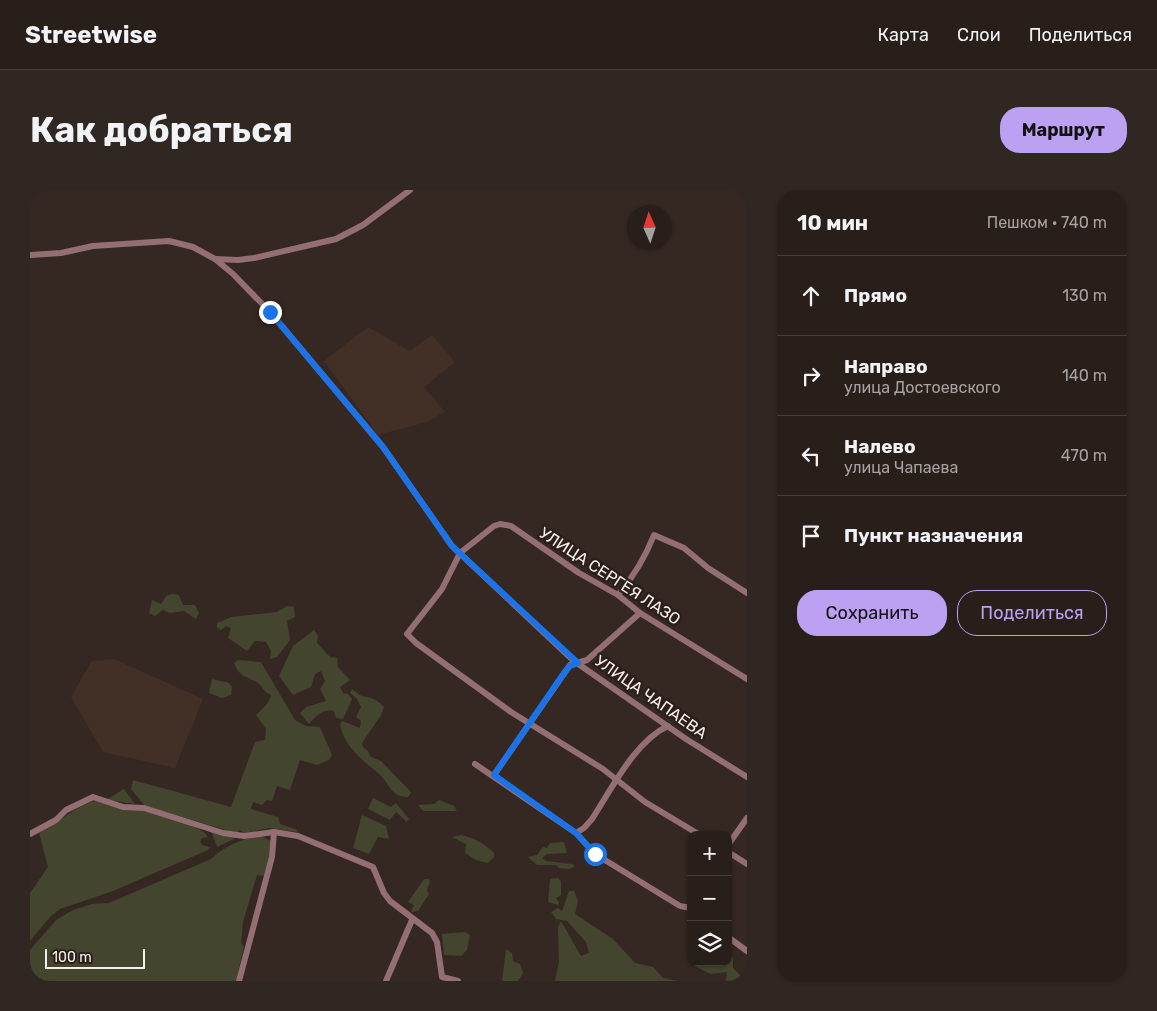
<!DOCTYPE html>
<html lang="ru">
<meta charset="utf-8">
<style>
:root{--surface:#281e1a;--page:#302723;--text:#f1f3f6;--muted:#a5a2a2;--line:#443c39;--accent:#bca0f2}
body{margin:0;font-family:Rubik,sans-serif;background:var(--page);color:var(--text)}
.controls{position:absolute;right:15px;bottom:15px;display:grid;overflow:hidden;border-radius:10px;box-shadow:0 1px 4px #0004}
.controls button{width:45px;height:45px;display:grid;place-items:center;padding:0;border:0;border-bottom:1px solid var(--line);background:var(--surface);color:var(--text);font:25px sans-serif}
.compass{position:absolute;left:597px;top:15px;width:45px;height:45px;border-radius:50%;background:var(--surface);box-shadow:0 1px 4px #0004;rotate:357deg}
.scale{position:absolute;left:15px;bottom:12px;width:100px;box-sizing:border-box;padding-left:5px;border:2px solid #f7eeea;border-top:0;font-size:14px;line-height:18px;white-space:nowrap;color:#f7eeea;-webkit-text-stroke:4px #2b1f19;paint-order:stroke}
.stop{position:absolute;width:15px;height:15px;margin:-11px;border:4px solid #1a73e8;border-radius:50%;background:#fff}
.stop.end{background:#1a73e8;border-color:#fff;box-shadow:0 1px 5px #0008}
.list{margin:0;padding:0;list-style:none}
h2{display:flex;justify-content:space-between;align-items:center;height:65px;margin:0;padding:0 20px;font-size:21px}
h2 small{font-size:16px;font-weight:400;color:var(--muted)}
.list li{display:grid;grid-template-columns:32px 1fr auto;gap:15px;align-items:center;box-sizing:border-box;height:80px;padding:0 20px;border-top:1px solid var(--line)}
.list b{display:block;font-size:19px;white-space:nowrap}
.list p{margin:0;font-size:16px;white-space:nowrap;color:var(--muted)}
.list em{font-size:16px;font-style:normal;color:var(--muted)}
.actions{display:flex;gap:10px;padding:15px 20px}
.actions a{flex:1;padding:11px 0;border:1px solid var(--accent);border-radius:20px;text-align:center;font-size:18px;color:var(--accent)}
.actions .main{background:var(--accent);color:#111}
.icon{flex:none;width:28px;height:28px;fill:none;stroke:currentColor;stroke-width:2;stroke-linecap:round;stroke-linejoin:round}
.map{position:relative;flex:none;width:717px;height:791px;overflow:hidden;border-radius:20px}
header{display:flex;align-items:center;gap:30px;box-sizing:border-box;height:70px;padding:0 25px;background:var(--surface);border-bottom:1px solid var(--line)}
header strong{font-size:24px}
nav{display:flex;gap:28px;margin-inline-start:auto;font-size:18px}
.intro{display:flex;align-items:center;justify-content:space-between;box-sizing:border-box;height:120px;padding:0 30px}
h1{margin:0;font-size:35px}
.button{padding:12px 22px;border-radius:20px;background:var(--accent);color:#111;font-size:18px;font-weight:700}
main{display:flex;gap:30px;padding:0 30px}
aside{flex:1;background:var(--surface);border-radius:20px;box-shadow:0 1px 4px #0004}
.map>svg:first-child{display:block}
</style>
<header>
<strong>Streetwise</strong>
<nav><a>Карта</a><a>Слои</a><a>Поделиться</a></nav>
</header>
<div class="intro"><h1>Как добраться</h1><a class="button">Маршрут</a></div>
<main>
<div class="map">
<svg width="717" height="791" viewBox="0 0 717 791">
<rect width="100%" height="100%" fill="#352822"/>
<g fill="#422f26">
<polygon points="338,137 380,161 402,145 425,172 394,197 415,222 397,232 348,245 294,171"/>
<polygon points="84,469 173,509 145,578 73,562 41,507 62,471"/>
</g>
<g fill="#43452e">
<polygon points="143,404 149,405 153,415 165,415 169,423 166,429 154,421 140,423 133,420 125,426 119,423 122,410 131,414 137,405"/>
<polygon points="257,416 264,417 265,427 257,431 260,450 247,467 240,469 241,461 236,452 225,451 217,461 198,448 201,438 196,436 191,440 187,437 187,433 201,427 247,422"/>
<path d="M 284,440 L 288,446 L 287,453 L 300,467 L 307,468 L 308,477 L 320,490 L 310,497 L 313,503 L 318,504 L 322,509 L 313,529 L 306,528 L 304,521 C 293,519 287,525 279,534 L 270,523 L 276,517 L 296,511 L 290,499 L 295,491 L 291,481 L 285,484 L 281,497 L 263,505 L 249,486 L 263,456 Z"/>
<path d="M 208,470 L 231,472 L 265,530 L 276,536 L 290,537 L 302,565 L 299,570 L 287,575 L 270,570 L 260,600 L 247,596 L 242,611 L 237,610 L 232,615 L 223,612 L 221,619 L 248,627 L 250,634 L 268,640 L 266,642 L 239,638 L 214,643 L 210,640 L 206,643 L 115,616 L 101,599 L 103,590 L 201,617 L 225,552 L 235,550 L 236,539 L 226,525 L 238,513 L 241,505 C 234,502 234,499 229,494 C 218,485 211,490 204,473 Z"/>
<polygon points="182,489 199,493 202,497 201,505 192,508 179,503"/>
<path d="M 322,499 C 325,501 329,505 332,506 C 343,508 346,509 354,517 L 351,525 L 332,553 L 333,557 L 338,561 L 341,567 L 351,571 L 379,600 L 381,603 L 378,607 C 360,607 360,593 348,583 C 332,570 315,557 310,535 L 312,531 L 330,538 L 331,531 L 326,527 L 331,517 L 327,509 L 320,503 Z"/>
<polygon points="94,599 105,614 76,610"/>
<polygon points="343,608 361,617 366,613 379,629 377,632 366,622 360,630 338,619"/>
<polygon points="409,610 424,616 427,621 393,621 388,615 404,614"/>
<path d="M 66,611 C 86,615 170,630 178,647 L 172,648 L 170,652 L 172,655 L 180,657 L 178,660 L 83,701 L 30,719 L 20,727 L 0,751 L 0,703 L 18,677 L 9,643 C 24,635 52,612 66,611 Z"/>
<polygon points="332,625 356,636 359,649 348,647 339,664 323,658"/>
<polygon points="181,641 208,647 187,657"/>
<path d="M 431,645 C 445,648 454,653 464,663 L 464,667 L 458,673 L 446,670 L 435,663 L 436,654 L 422,647 Z"/>
<path d="M 231,646 L 241,651 L 242,655 L 236,686 L 227,685 L 213,732 L 211,754 L 214,756 L 206,791 L 0,791 L 0,760 L 26,730 L 43,720 L 62,714 L 79,713 L 181,669 C 195,656 212,648 231,646 Z"/>
<polygon points="534,652 537,663 517,664 512,668 516,671 542,674 545,676 540,679 529,678 526,675 507,675 498,667 507,665 513,657 517,658 520,653"/>
<polygon points="528,688 531,691 531,705 526,708 529,712 528,715 518,712 520,689"/>
<polygon points="394,689 399,689 400,692 397,700 399,704 388,721 381,722 384,715 378,712"/>
<polygon points="539,701 544,701 548,711 545,724 583,749 605,773 623,777 633,788 648,791 525,791 529,772 528,737 531,731 551,766 559,763 556,752 537,731 526,729 521,722 528,718 532,721"/>
<polygon points="435,742 440,745 437,760 431,766 414,765 412,744"/>
<polygon points="476,759 482,763 483,771 490,774 493,783 488,791 472,791"/>
<polygon points="698,761 703,768 703,778 710,785 710,791 696,791 697,782 681,784 664,776 663,772 698,772"/>
</g>
<g fill="none" stroke-linecap="round" stroke-linejoin="round">
<g stroke="#936e73" stroke-width="6">
<polyline points="0,65 31,63 63,56 139,51 163,57 185,69 203,84 240,122 353,257 422,356 544,471 656,549 717,587"/>
<polyline points="185,69 208,70 224,68 306,49 333,35 380,0"/>
<polyline points="430,363 412,399 377,444 386,453 481,522 573,579 615,612 670,645"/>
<polyline points="430,363 464,336 470,334 481,336 549,383 588,405 610,423 717,489"/>
<path d="M 588,405 C 604,386 615,368 624,345 L 654,358 L 678,378 L 717,403"/>
<polyline points="445,574 546,643 565,664 650,716 661,718"/>
<polyline points="464,585 540,475 557,470 610,423"/>
<path d="M 546,643 L 554,638 L 562,629 C 581,600 605,551 638,536"/>
<polyline points="0,644 26,630 36,620 63,607 93,617 114,618 193,643 214,646 244,642 268,646 343,677 354,703 360,711 402,743 407,752 412,787 428,791"/>
<polyline points="698,655 717,628"/>
<polyline points="698,662 717,674"/>
<polyline points="698,747 717,761"/>
<polyline points="209,791 242,667 244,642"/>
<polyline points="356,791 382,730"/>
</g>
</g>
<g fill="none" stroke-linecap="round" stroke-linejoin="round">
<polyline stroke="#1a73e8" stroke-width="6" points="240,122 353,257 422,356 548,473 540,476 534,483 464,585 546,643 565,664"/>
</g>
<g text-anchor="middle" dominant-baseline="central" stroke-width="5" stroke-linejoin="round" paint-order="stroke">
<g font-size="16" fill="#f7eeea" stroke="#2b1f19">
<text transform="translate(580 386) rotate(33)">УЛИЦА СЕРГЕЯ ЛАЗО</text>
<text transform="translate(621 507) rotate(35)">УЛИЦА ЧАПАЕВА</text>
</g>
</g>
</svg>
<div class="controls">
<button>+</button>
<button>−</button>
<button><svg class="icon" aria-label="layers" viewBox="0 0 24 24"><path d="M12 4l9 5-9 5-9-5zM3 14l9 5 9-5"/></svg></button>
</div>
<svg class="compass" viewBox="-18 -18 36 36"><path d="M0-13l5 13h-10z" fill="#e53935"/><path d="M0 13l5-13h-10z" fill="#a5a2a2"/></svg>
<div class="scale">100 m</div>
<div class="stop" style="left:565px;top:664px"></div>
<div class="stop end" style="left:240px;top:122px"></div>
</div>
<aside>
<h2>10 мин<small>Пешком · 740 m</small></h2>
<ul class="list">
<li><svg class="icon" aria-label="ahead" viewBox="0 0 24 24"><path d="M12 20V5M6 11l6-6 6 6"/></svg><div><b>Прямо</b></div><em>130 m</em></li>
<li><svg class="icon" aria-label="right" viewBox="0 0 24 24"><path d="M7 20v-9h11M14 6l5 5-5 5"/></svg><div><b>Направо</b><p>улица Достоевского</p></div><em>140 m</em></li>
<li><svg class="icon" aria-label="left" viewBox="0 0 24 24"><path d="M17 20v-9H6M10 6l-5 5 5 5"/></svg><div><b>Налево</b><p>улица Чапаева</p></div><em>470 m</em></li>
<li><svg class="icon" aria-label="arrive" viewBox="0 0 24 24"><path d="M6 21V4h12l-3 4 3 4H6"/></svg><div><b>Пункт назначения</b></div></li>
</ul>
<div class="actions"><a class="main">Сохранить</a><a>Поделиться</a></div>
</aside>
</main>
